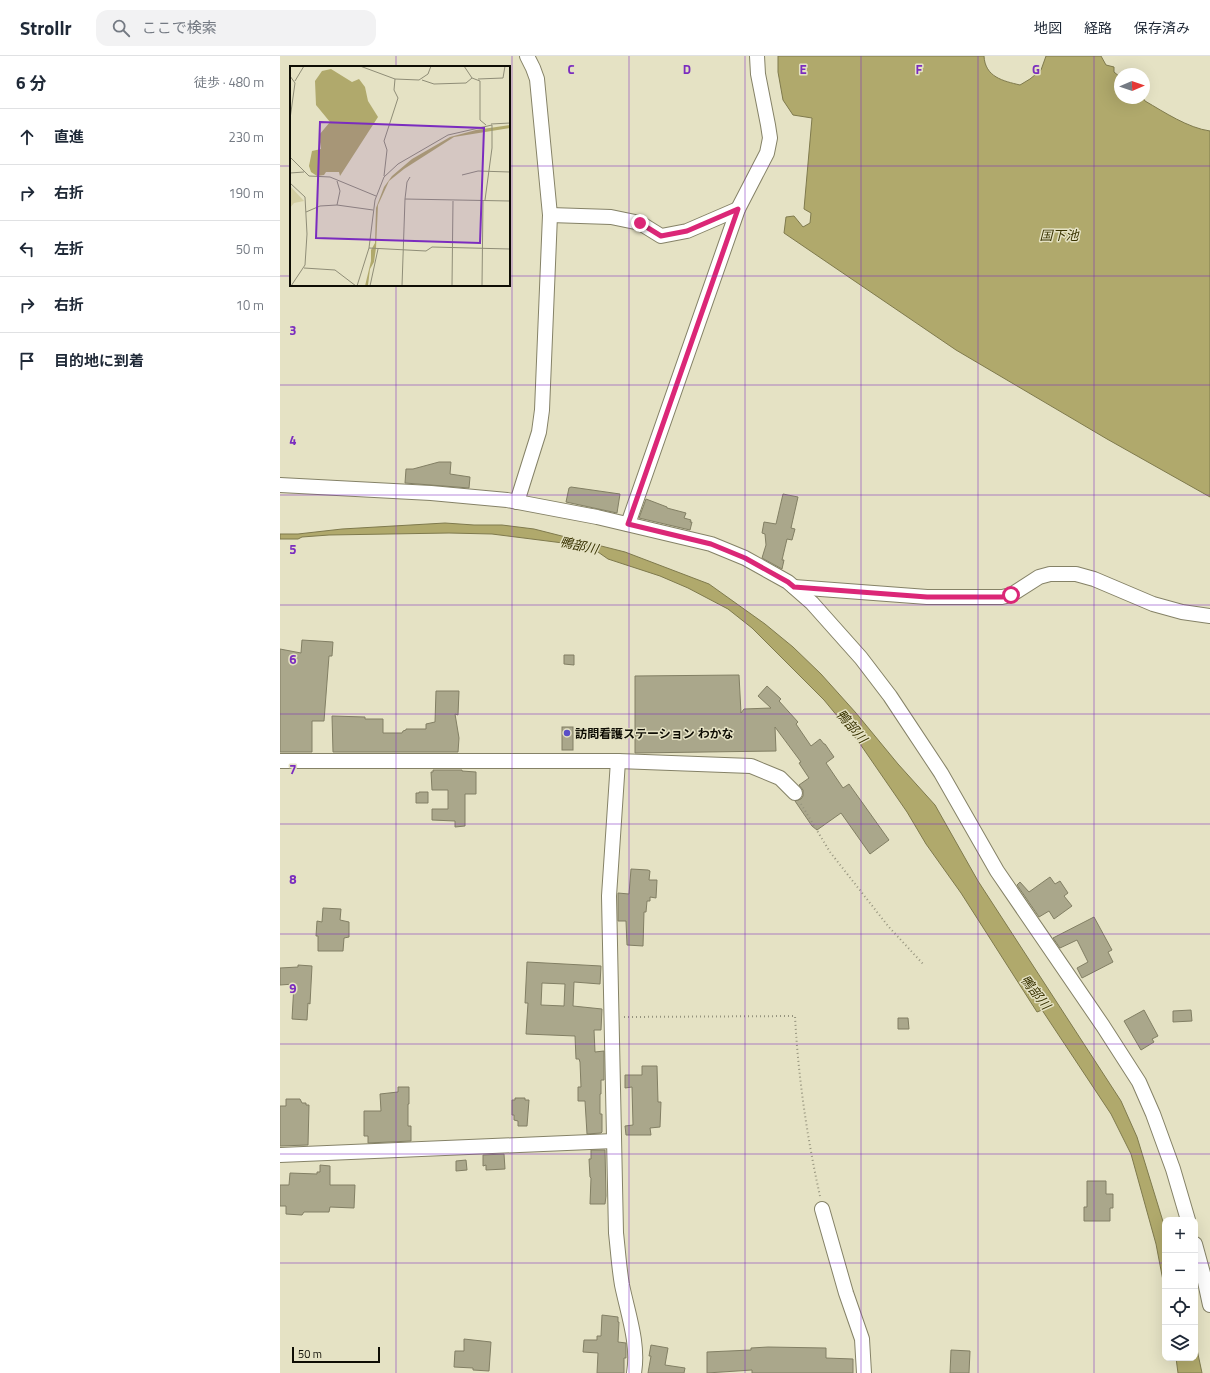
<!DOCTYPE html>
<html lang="ja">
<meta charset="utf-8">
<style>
:root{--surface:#fff;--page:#f2f2f3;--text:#1f2937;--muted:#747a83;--line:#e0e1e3}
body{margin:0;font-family:"Titillium Web","Noto Sans JP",sans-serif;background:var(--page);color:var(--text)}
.controls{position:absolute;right:12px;bottom:12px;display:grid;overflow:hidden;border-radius:8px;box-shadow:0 4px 16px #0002}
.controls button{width:36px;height:36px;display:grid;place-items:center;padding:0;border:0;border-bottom:1px solid var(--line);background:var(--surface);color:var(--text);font:20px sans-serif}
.compass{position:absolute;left:834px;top:12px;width:36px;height:36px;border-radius:50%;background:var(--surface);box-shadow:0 4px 16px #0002;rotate:88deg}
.scale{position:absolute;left:12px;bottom:10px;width:88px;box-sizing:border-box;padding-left:4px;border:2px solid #0e0d04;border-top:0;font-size:11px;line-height:14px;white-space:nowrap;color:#0e0d04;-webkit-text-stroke:3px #e5e2c4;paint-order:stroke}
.stop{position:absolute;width:12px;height:12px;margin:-9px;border:3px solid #db2777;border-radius:50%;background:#fff}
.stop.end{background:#db2777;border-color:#fff;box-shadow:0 1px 4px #0008}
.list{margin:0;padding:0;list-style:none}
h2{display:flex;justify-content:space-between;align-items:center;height:52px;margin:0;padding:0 16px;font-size:17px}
h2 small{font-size:13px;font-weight:400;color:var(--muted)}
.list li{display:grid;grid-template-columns:26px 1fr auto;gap:12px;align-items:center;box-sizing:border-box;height:56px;padding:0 16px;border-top:1px solid var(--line)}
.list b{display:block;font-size:15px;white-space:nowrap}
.list em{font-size:13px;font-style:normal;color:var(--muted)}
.icon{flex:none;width:22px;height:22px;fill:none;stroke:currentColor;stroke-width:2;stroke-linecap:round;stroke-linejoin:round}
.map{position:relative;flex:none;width:930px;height:1317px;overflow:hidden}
header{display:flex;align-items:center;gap:24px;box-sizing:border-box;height:56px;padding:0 20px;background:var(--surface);border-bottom:1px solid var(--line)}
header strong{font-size:19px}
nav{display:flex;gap:22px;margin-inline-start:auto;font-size:14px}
.search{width:280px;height:36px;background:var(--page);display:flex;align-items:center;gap:10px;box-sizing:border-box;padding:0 14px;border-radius:12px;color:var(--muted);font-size:15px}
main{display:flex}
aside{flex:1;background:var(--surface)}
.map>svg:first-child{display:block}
</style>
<header>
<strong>Strollr</strong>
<div class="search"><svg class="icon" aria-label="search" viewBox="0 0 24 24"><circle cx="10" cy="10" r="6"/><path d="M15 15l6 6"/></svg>ここで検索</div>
<nav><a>地図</a><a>経路</a><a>保存済み</a></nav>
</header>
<main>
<aside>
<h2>6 分<small>徒歩 · 480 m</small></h2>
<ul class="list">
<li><svg class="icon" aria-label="ahead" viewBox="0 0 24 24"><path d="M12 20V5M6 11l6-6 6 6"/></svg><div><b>直進</b></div><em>230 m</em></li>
<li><svg class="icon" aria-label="right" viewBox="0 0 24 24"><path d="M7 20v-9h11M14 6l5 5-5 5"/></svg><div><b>右折</b></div><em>190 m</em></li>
<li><svg class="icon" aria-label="left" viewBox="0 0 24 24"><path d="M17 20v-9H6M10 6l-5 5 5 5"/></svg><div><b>左折</b></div><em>50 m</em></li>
<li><svg class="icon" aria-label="right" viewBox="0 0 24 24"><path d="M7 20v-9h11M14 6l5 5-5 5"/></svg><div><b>右折</b></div><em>10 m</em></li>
<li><svg class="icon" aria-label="arrive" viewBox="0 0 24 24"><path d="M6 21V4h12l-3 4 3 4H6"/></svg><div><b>目的地に到着</b></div></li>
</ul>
</aside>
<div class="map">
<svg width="930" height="1317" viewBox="0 0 930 1317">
<rect width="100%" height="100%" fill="#e5e2c4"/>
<g fill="#b0a96c" stroke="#7f7a4d">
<path d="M 498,0 L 704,0 C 705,21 723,25 740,29 L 750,23 L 761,14 L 766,0 L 821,0 L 826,9 L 834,11 L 834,16 L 840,21 L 840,42 L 863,42 L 865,45 C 884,56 908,72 930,75 L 930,441 L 827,383 L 676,294 L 504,177 L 506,161 L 514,160 L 523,171 L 530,167 L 531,157 L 524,153 L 532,62 L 513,59 L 503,44 L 498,16 Z"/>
<polygon points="165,467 194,469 222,469 254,473 345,496 429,528 485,568 513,591 541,618 576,657 618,708 655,749 698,825 841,1045 857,1081 885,1172 885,1235 876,1188 851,1098 831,1058 762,954 757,956 681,837 646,788 627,756 578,685 544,644 472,572 448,553 408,532 380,520 328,503 318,496 283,487 212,478 169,477 49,479 22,481 18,483 0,483 0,478 18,478 62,473"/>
<polygon points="915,1284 922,1317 898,1317 896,1302 915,1302"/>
</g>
<g fill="#aaa78b" stroke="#827f64" fill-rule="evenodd">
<polygon points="159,406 171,406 170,418 190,421 189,432 125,427 126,413 133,413"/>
<polygon points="291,431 340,438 337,457 286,446 289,432"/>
<polygon points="503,438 518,441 511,472 515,473 512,484 507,483 502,504 504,504 502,513 482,502 486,489 485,478 482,477 484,466 496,468"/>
<polygon points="366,443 387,451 387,452 406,457 404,462 411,464 410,466 412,466 410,474 359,462"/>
<polygon points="22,584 53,586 52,600 49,600 44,665 32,665 32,696 0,696 0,593 21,597"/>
<polygon points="284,599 294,599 294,609 284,608"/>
<polygon points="459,619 461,657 464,653 491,652 478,640 487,630 501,643 499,645 518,666 516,668 531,690 540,683 544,688 545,688 554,701 546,707 563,732 569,728 609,784 590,798 561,757 537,774 532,770 515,745 521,743 523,740 523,734 519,729 529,722 519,707 521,706 495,671 496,695 355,697 355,620"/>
<polygon points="156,635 179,635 178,659 175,658 179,682 178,696 53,696 52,660 85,661 85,663 103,663 103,677 122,677 123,675 126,674 126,673 146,673 146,668 155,666"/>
<rect x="282" y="671" width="11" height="23"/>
<polygon points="153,714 182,714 182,715 196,716 196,738 185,738 185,770 175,771 175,765 152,764 152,753 168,753 168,734 152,734 151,716 153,716"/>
<polygon points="139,736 148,736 148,747 136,747 136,737 139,737"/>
<polygon points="351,813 368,814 370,815 369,824 377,824 376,842 370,841 370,845 367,845 366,856 364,856 363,890 347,889 346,865 338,865 338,837 349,838"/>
<polygon points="770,821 775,828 780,825 788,837 784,840 792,850 774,863 769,855 759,861 737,829 740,826 749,836"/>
<polygon points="43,852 61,853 60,864 69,866 69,881 64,882 63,895 38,895 38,880 36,880 37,865 42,866"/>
<polygon points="814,861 832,894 828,896 833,906 802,922 797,912 808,906 797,884 780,892 773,882"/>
<path d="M 247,906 L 321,910 L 320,928 L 294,926 L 293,950 L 322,953 L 321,974 L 314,974 L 315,996 L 324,995 L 324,1024 L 321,1024 L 321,1038 L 320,1038 L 320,1058 L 322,1058 L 322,1076 L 321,1077 L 307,1078 L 305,1045 L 298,1045 L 298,1031 L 301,1031 L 300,1006 L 299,1003 L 296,1003 L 295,980 L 246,978 L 248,947 L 245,947 ZM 262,927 L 285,928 L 284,950 L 261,949 Z"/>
<polygon points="18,909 32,910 30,948 28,947 27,964 12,963 14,928 0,929 0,912 18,911"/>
<polygon points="864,954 878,980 872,983 874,986 861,994 844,965"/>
<polygon points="911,954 912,965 893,966 893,955"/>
<polygon points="618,962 628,962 629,973 618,973"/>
<polygon points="362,1010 377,1010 378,1046 381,1046 380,1071 370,1072 371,1079 346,1079 345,1070 353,1069 352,1031 345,1032 345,1019 362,1019"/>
<polygon points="118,1031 129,1031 129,1048 128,1048 128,1070 131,1070 131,1085 88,1087 88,1080 84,1080 84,1055 101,1055 100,1038 118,1036"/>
<polygon points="235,1042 245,1042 245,1044 249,1044 247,1070 238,1070 238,1065 234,1064 234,1059 232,1059 232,1044 235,1044"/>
<polygon points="6,1043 20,1043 22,1047 26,1047 26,1049 29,1049 28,1089 0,1090 0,1050 6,1050"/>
<polygon points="311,1094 325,1094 326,1140 325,1148 310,1148 311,1122 310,1121 309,1103 311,1103"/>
<polygon points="224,1098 225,1113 206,1114 206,1109 203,1110 203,1099"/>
<polygon points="186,1104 187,1114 176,1115 176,1105"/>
<polygon points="40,1109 50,1110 50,1129 75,1129 74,1152 50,1151 49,1156 24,1156 22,1159 6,1158 6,1150 0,1150 0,1129 9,1129 10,1117 37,1118 37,1116 40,1116"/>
<polygon points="807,1125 826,1125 826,1138 833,1138 833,1152 830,1152 830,1165 804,1165 804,1151 807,1151"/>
<polygon points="322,1259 338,1261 338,1266 339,1266 338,1286 346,1287 346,1302 344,1302 344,1317 317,1317 318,1297 303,1296 304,1284 317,1284 317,1280 321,1280"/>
<polygon points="184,1283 211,1286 209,1315 193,1314 193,1312 174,1311 175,1295 184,1295"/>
<polygon points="371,1289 388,1292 385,1309 405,1312 404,1317 368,1317 371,1300 369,1300"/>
<polygon points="488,1291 546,1292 546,1302 573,1303 573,1317 472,1317 472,1314 427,1317 427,1296 471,1294 471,1292"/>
<polygon points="671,1294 690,1295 689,1317 670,1317"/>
</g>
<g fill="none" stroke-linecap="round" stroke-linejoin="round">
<defs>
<g id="street">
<polyline points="270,159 331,161 360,167 381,180 407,175 458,153"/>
<polyline points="0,429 151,437 227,444 317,461 431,488 465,502 508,526 532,547 581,602 610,640 661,717 717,815 823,970 859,1026 873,1058 893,1113 908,1164"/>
<polyline points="237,446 259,376 262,354 270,159 257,23 253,12 247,0"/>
<polyline points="348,468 458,153 487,97 490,82 488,69 478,18 477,0"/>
<polyline points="514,531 647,541 722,541 731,539 759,521 770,518 796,518 814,523 873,548 902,556 930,560"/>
<path d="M 0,705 L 338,705 L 329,840 L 336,1177 C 338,1194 339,1212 342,1229 C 348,1258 359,1288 354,1317"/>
<polyline points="338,705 471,710 500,722 515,737"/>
<polyline points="0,1099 334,1085"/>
<polyline points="542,1153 566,1237 582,1283 584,1317"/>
<polyline points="915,1188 924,1221 930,1249"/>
</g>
</defs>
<use href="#street" stroke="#858267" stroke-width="16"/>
<g stroke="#96947e" stroke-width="2" stroke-dasharray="1 3" stroke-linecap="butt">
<polyline points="521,748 550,796 608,870 644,909"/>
<path d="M 344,961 L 515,960 C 518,1019 527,1082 540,1140"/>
</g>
<use href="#street" stroke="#fff" stroke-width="14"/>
</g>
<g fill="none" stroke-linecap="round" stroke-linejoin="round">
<polyline stroke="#db2777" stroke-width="5" points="360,167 381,180 407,175 458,153 348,468 431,488 465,502 508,526 514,531 647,541 722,541 731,539"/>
</g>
<path fill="none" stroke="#7b2cbf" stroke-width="1" stroke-opacity="0.55" d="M 116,0 L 116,11M 232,0 L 232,1317M 349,0 L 349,1317M 465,0 L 465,1317M 581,0 L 581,1317M 698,0 L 698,1317M 814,0 L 814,1317M 0,110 L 11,110M 229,110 L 930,110M 0,220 L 11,220M 229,220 L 930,220M 116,229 L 116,1317M 0,329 L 930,329M 0,439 L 930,439M 0,549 L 930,549M 0,658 L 930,658M 0,768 L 930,768M 0,878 L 930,878M 0,988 L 930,988M 0,1098 L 930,1098M 0,1207 L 885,1207M 915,1207 L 930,1207"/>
<circle fill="#5a4fc7" stroke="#e5e2c4" stroke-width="1.5" cx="287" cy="677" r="4"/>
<g text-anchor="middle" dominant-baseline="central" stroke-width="3" stroke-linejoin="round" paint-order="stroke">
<g font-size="12" font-weight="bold" fill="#0e0d04" stroke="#e5e2c4" text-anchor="start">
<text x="295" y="677">訪問看護ステーション わかな</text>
</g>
<g font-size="13" font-style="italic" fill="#383200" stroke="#e5e2c4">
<text x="779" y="179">国下池</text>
<text transform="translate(299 489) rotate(12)">鴨部川</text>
<text transform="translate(572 670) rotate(49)">鴨部川</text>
<text transform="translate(756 936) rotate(52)">鴨部川</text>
</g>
</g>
<g transform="translate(10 10)">
<rect width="220" height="220" fill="#e5e2c4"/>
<path d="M 0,120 L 14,135 L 4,137 L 0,142 Z" fill="#d4cfa3"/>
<path d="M 41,3 L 62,16 L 69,13 L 75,21 L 78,35 L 88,51 L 50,110 L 49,106 L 36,106 L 34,109 L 27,110 L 21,106 L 19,100 L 22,85 L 31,83 L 29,69 L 40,56 L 26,39 L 25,15 L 32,5 ZM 220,59 L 220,62 L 164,71 L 114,103 L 99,115 L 88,139 L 86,182 L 84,196 L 80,203 L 78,219 L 75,220 L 81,195 L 81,184 L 85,177 L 86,142 L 94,121 L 102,110 L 122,93 L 160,71 L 186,64 Z" fill="#b0a96c"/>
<path fill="none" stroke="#8f8d77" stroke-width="1" d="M 70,0 L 105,13 L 129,14 L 138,8 L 141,0M 174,0 L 182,12 L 190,15 L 190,54 L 196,59M 0,10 L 5,17 L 0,53M 188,13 L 213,12 L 215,0M 132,14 L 144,18 L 176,17 L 182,12M 5,15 L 14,0M 201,58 L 220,57M 0,91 L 19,110 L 40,111 L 86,130M 0,107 L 14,106M 172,109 L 188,105 L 220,106M 94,110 L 97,84 L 94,75 L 108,32 L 104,24 L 105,13M 0,117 L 15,131 L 17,168 L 15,199 L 1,220M 115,133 L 117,116 L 120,111M 195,134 L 202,82 L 202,59M 47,139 L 50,125 L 47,115M 16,146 L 30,140 L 47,139 L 83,144M 79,182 L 136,185 L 142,181 L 220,183M 14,202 L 45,204 L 66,220M 67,220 L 79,182 L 85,134 L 94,111 L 108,98 L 158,69 L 202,59M 80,220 L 88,183M 112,220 L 115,133 L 220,135M 162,220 L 163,135M 192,220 L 193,134"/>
<path fill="#7b2cbf" fill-opacity="0.15" stroke="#7b2cbf" stroke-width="2" d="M 30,56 L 194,62 L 190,177 L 26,172 Z"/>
<rect width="220" height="220" fill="none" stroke="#0e0d04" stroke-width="2"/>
</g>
<g font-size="13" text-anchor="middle" font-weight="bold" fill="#7b2cbf" stroke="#e5e2c4" stroke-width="3" stroke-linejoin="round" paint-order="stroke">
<text x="291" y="18">C</text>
<text x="407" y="18">D</text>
<text x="523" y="18">E</text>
<text x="639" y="18">F</text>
<text x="756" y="18">G</text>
<text x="13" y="279">3</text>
<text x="13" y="389">4</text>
<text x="13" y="498">5</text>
<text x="13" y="608">6</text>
<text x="13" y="718">7</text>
<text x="13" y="828">8</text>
<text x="13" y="937">9</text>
</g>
</svg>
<div class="controls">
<button>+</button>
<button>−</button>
<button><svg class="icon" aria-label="locate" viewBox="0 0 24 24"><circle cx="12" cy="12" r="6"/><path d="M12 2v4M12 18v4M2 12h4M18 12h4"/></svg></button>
<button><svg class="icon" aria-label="layers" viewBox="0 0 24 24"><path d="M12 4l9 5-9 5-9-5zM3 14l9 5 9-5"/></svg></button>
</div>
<svg class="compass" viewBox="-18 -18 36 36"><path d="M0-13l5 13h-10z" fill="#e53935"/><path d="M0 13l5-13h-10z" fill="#747a83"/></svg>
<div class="scale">50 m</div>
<div class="stop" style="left:731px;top:539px"></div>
<div class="stop end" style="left:360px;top:167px"></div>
</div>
</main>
